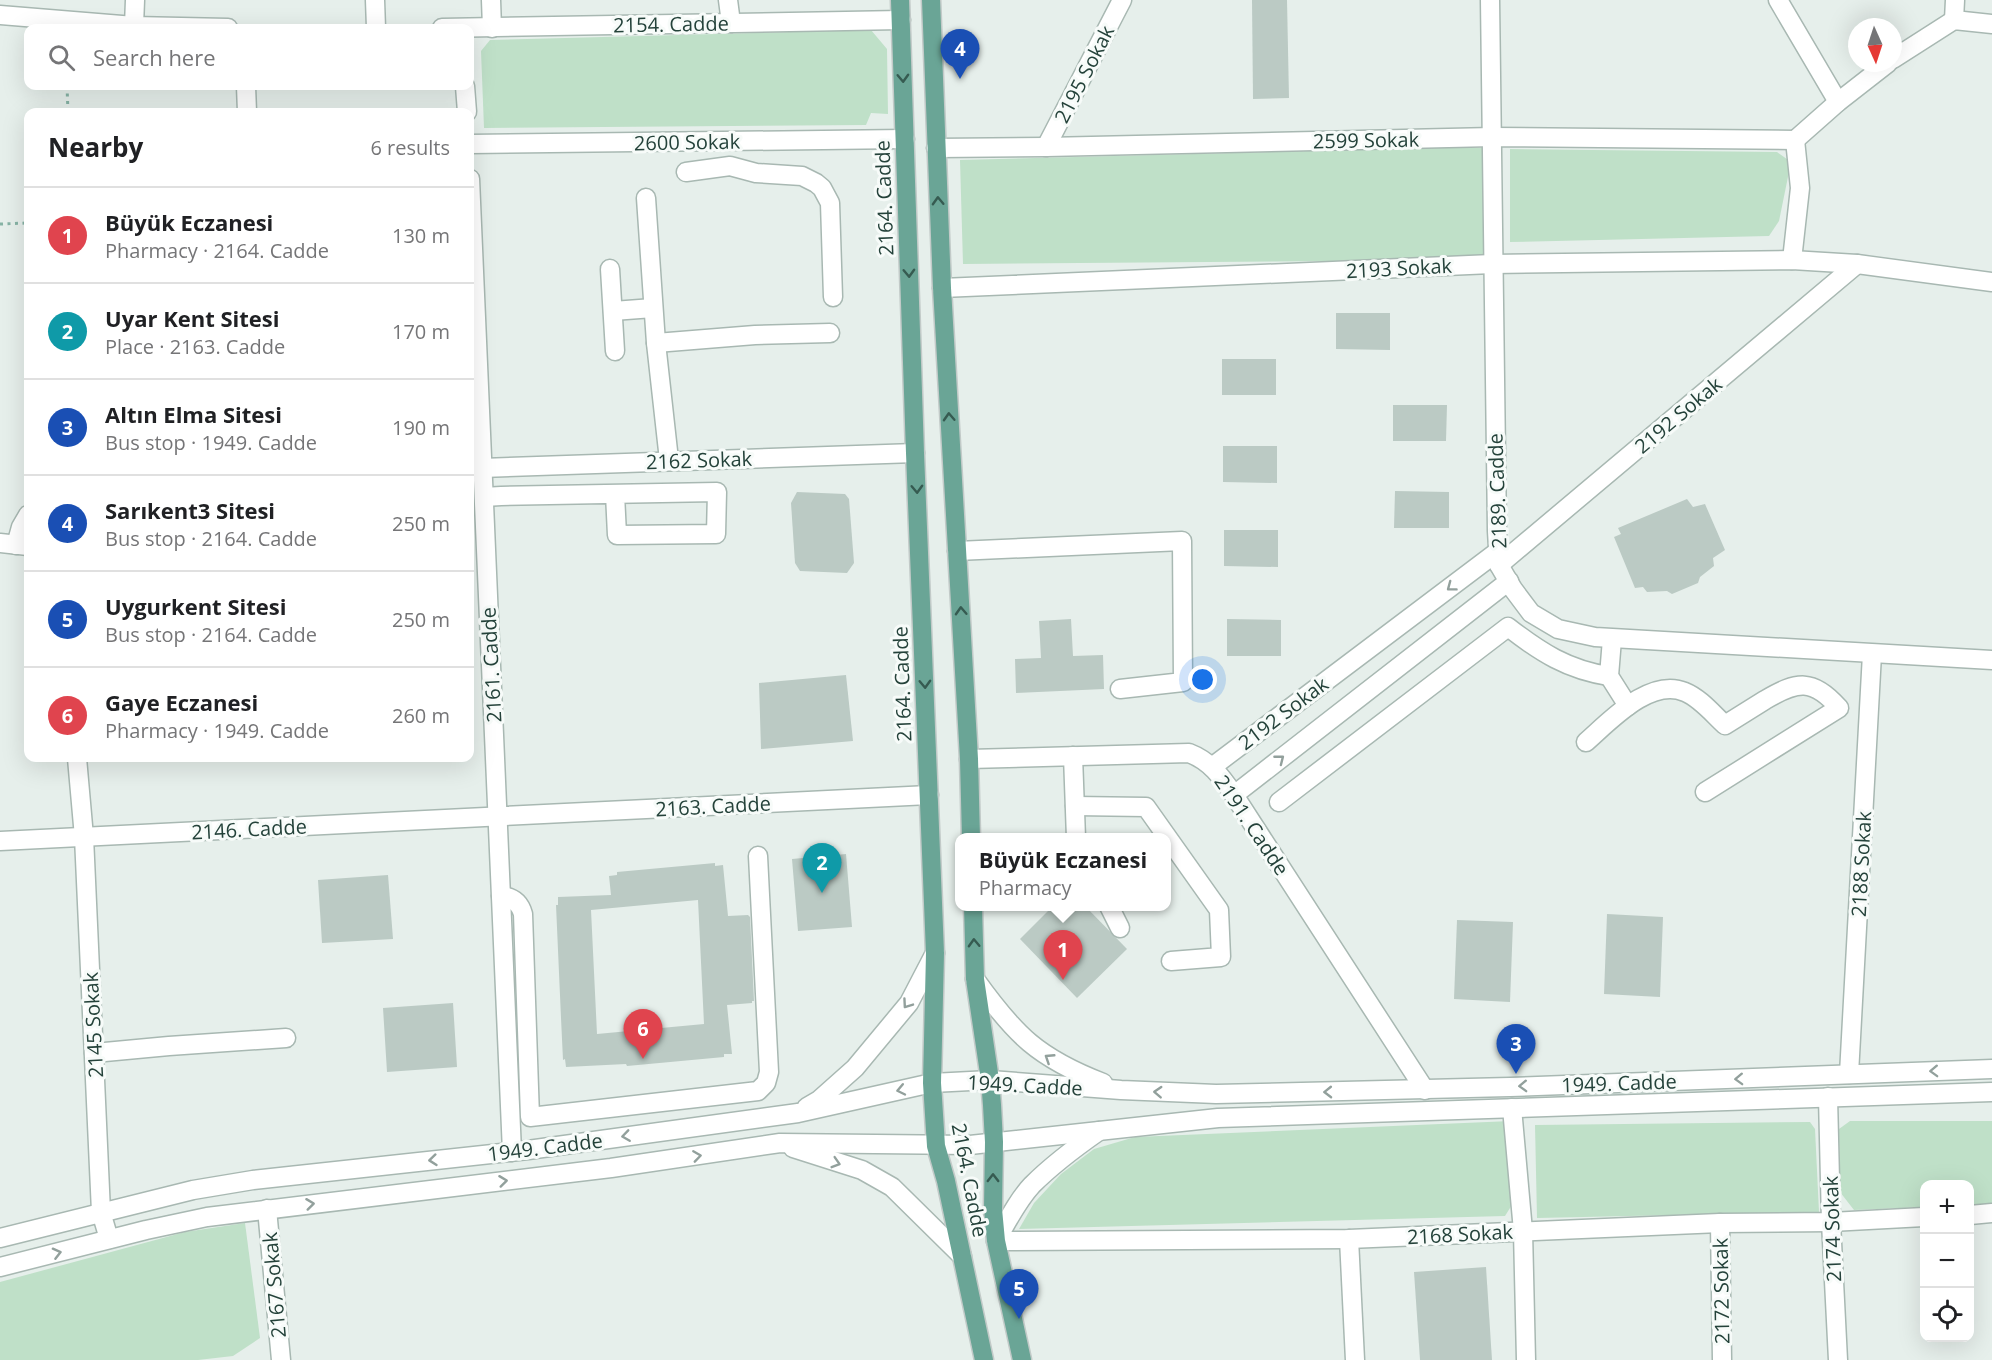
<!DOCTYPE html>
<meta charset="utf-8">
<style>
:root{--surface:#fff;--page:#f6f6f6;--text:#202124;--muted:#757577;--line:#e0e0e0;--accent:#ea580c}
body{margin:0;font-family:"Open Sans",sans-serif;background:var(--page);color:var(--text)}
.controls{position:absolute;right:18px;bottom:18px;display:grid;overflow:hidden;border-radius:12px;box-shadow:0 6px 24px #0002}
.controls button{width:54px;height:54px;display:grid;place-items:center;padding:0;border:0;border-bottom:2px solid var(--line);background:var(--surface);color:var(--text);font:30px sans-serif}
.compass{position:absolute;left:1848px;top:18px;width:54px;height:54px;border-radius:50%;background:var(--surface);box-shadow:0 6px 24px #0002;rotate:177deg}
.you{position:absolute;left:1203px;top:680px;width:21px;height:21px;margin:-15px;border:4px solid #fff;border-radius:50%;background:#1a73e8;box-shadow:0 0 0 9px #1a73e833}
.badge{display:grid;place-items:center;width:39px;height:39px;border-radius:50%;background:var(--accent);color:#fff;font-size:20px;font-weight:700}
.pin{position:absolute;translate:-50% -50px;filter:drop-shadow(0 2px 3px #0008)}
.pin::after{content:'';position:absolute;top:32px;width:21px;height:18px;background:inherit;clip-path:polygon(0 0,100% 0,50% 100%)}
.popup{position:absolute;left:955px;top:833px;width:216px;height:78px;box-sizing:border-box;display:grid;place-content:center;border-radius:12px;background:var(--surface);filter:drop-shadow(0 2px 4px #0005);font-size:20px;white-space:nowrap;color:var(--muted)}
.popup b{font-size:22px;color:var(--text)}
.popup::after{content:'';position:absolute;left:50%;top:100%;margin-left:-12px;border:12px solid transparent;border-top-color:var(--surface)}
.list{margin:0;padding:0;list-style:none}
h2{display:flex;justify-content:space-between;align-items:center;height:78px;margin:0;padding:0 24px;font-size:26px}
h2 small{font-size:20px;font-weight:400;color:var(--muted)}
.list li{display:grid;grid-template-columns:39px 1fr auto;gap:18px;align-items:center;box-sizing:border-box;height:96px;padding:0 24px;border-top:2px solid var(--line)}
.list b{display:block;font-size:22px;white-space:nowrap}
.list p{margin:0;font-size:20px;white-space:nowrap;color:var(--muted)}
.list em{font-size:20px;font-style:normal;color:var(--muted)}
.icon{flex:none;width:33px;height:33px;fill:none;stroke:currentColor;stroke-width:2;stroke-linecap:round;stroke-linejoin:round}
.map{position:relative;flex:none;width:1992px;height:1360px;overflow:hidden}
.search{position:absolute;background:var(--surface);box-shadow:0 6px 24px #0002;left:24px;top:24px;width:450px;height:66px;display:flex;align-items:center;gap:15px;box-sizing:border-box;padding:0 21px;border-radius:12px;color:var(--muted);font-size:22px}
.panel{position:absolute;background:var(--surface);box-shadow:0 6px 24px #0002;left:24px;top:108px;width:450px;height:654px;border-radius:12px}
.map>svg:first-child{display:block}
</style>
<div class="map">
<svg width="1992" height="1360" viewBox="0 0 1992 1360">
<rect width="100%" height="100%" fill="#e6efeb"/>
<g fill="#bfe0c8">
<polygon points="871,30 887,49 888,114 871,113 866,125 484,128 481,51 490,40"/>
<polygon points="1428,148 1483,148 1483,255 1477,260 963,264 960,160"/>
<polygon points="1510,149 1777,152 1791,162 1779,221 1769,236 1510,242"/>
<polygon points="1511,1121 1515,1200 1505,1216 1019,1229 1034,1203 1061,1174 1094,1149 1135,1137"/>
<polygon points="1850,1121 1992,1121 1992,1204 1970,1205 1970,1184 1924,1184 1924,1207 1854,1210 1840,1192 1839,1129"/>
<polygon points="1810,1122 1815,1129 1819,1212 1537,1218 1535,1125"/>
<polygon points="245,1223 260,1338 233,1356 198,1360 0,1360 0,1282 185,1232"/>
</g>
<g fill="#bbcac4" fill-rule="evenodd">
<polygon points="1252,0 1287,0 1289,98 1253,99"/>
<polygon points="1336,313 1390,313 1390,350 1336,349"/>
<rect x="1222" y="359" width="54" height="36"/>
<polygon points="1393,405 1447,405 1446,441 1393,441"/>
<polygon points="1223,446 1277,446 1277,483 1223,482"/>
<polygon points="1395,491 1449,492 1449,528 1394,528"/>
<polygon points="797,492 845,494 849,499 854,563 847,573 800,571 795,563 791,503"/>
<polygon points="1687,499 1693,507 1705,504 1725,550 1713,558 1714,566 1700,577 1698,583 1672,594 1667,591 1647,592 1643,587 1635,588 1614,537 1621,534 1618,528"/>
<polygon points="1224,530 1278,530 1278,567 1224,566"/>
<polygon points="1071,619 1073,656 1103,655 1104,689 1016,693 1015,659 1041,658 1039,621"/>
<polygon points="1227,619 1281,620 1281,656 1227,656"/>
<polygon points="846,675 853,741 761,749 759,683"/>
<polygon points="846,854 852,927 798,931 792,859"/>
<path d="M 715,863 L 715,866 L 723,865 L 728,916 L 748,915 L 750,917 L 754,1001 L 752,1001 L 752,1003 L 727,1005 L 732,1054 L 724,1054 L 724,1057 L 627,1066 L 626,1064 L 566,1067 L 565,1059 L 563,1060 L 561,1018 L 556,905 L 558,905 L 558,897 L 611,895 L 609,876 L 617,875 L 617,872 ZM 698,900 L 704,1024 L 597,1034 L 591,910 Z"/>
<polygon points="388,875 393,939 322,943 318,880"/>
<polygon points="1053,906 1085,906 1127,949 1077,998 1020,939"/>
<polygon points="1607,914 1663,917 1660,997 1604,994"/>
<polygon points="1457,920 1513,922 1510,1002 1454,999"/>
<polygon points="453,1003 457,1067 387,1072 383,1008"/>
<polygon points="1486,1267 1492,1360 1420,1360 1414,1272"/>
</g>
<g fill="none" stroke-linecap="round" stroke-linejoin="round">
<defs>
<g id="minor">
<polyline points="375,0 376,28"/>
<polyline points="491,0 492,28"/>
<polyline points="728,0 731,23"/>
<polyline points="1490,0 1497,531 1499,565 1513,589 1531,613 1558,629 1595,637 1992,660"/>
<polyline points="1778,0 1838,102"/>
<polyline points="0,15 134,26 228,28"/>
<polyline points="1954,20 1955,0"/>
<polyline points="134,26 135,0"/>
<polyline points="442,28 901,20"/>
<polyline points="1893,59 1954,20 1992,24"/>
<polyline points="246,86 247,112"/>
<polyline points="465,86 467,112"/>
<polyline points="1795,140 1838,102 1888,63"/>
<polyline points="470,144 905,139"/>
<polyline points="1046,147 1122,0"/>
<polyline points="936,148 1046,147 1493,137 1795,140"/>
<polyline points="686,172 730,166 756,173 802,176 816,183 822,188 830,203 833,297"/>
<polyline points="470,179 512,1152"/>
<polyline points="646,198 656,343 669,460"/>
<polyline points="1792,260 1800,188 1795,140"/>
<polyline points="610,269 615,351"/>
<polyline points="942,288 1492,264 1792,260 1857,264 1992,282"/>
<polyline points="613,311 653,308"/>
<polyline points="656,343 755,335 830,333"/>
<polyline points="482,468 915,453"/>
<polyline points="484,497 501,496 717,492 716,534 617,535 615,494"/>
<polyline points="0,543 28,546"/>
<polyline points="16,545 21,527 28,515"/>
<polyline points="957,551 1182,541 1183,682 1120,689"/>
<polyline points="1499,565 1857,264"/>
<polyline points="1612,639 1609,676 1628,706"/>
<path d="M 1586,742 C 1610,721 1650,677 1685,692 C 1700,698 1713,714 1725,725 C 1738,717 1752,708 1765,700 C 1797,681 1813,678 1839,708 L 1705,792"/>
<polyline points="1073,756 1076,838"/>
<polyline points="77,758 84,837 101,1212 109,1239"/>
<path d="M 969,759 L 1189,753 C 1210,761 1221,776 1234,795 L 1425,1090"/>
<polyline points="1212,767 1497,552"/>
<polyline points="1234,795 1509,581"/>
<path d="M 1279,802 L 1508,627 C 1540,652 1568,670 1609,676"/>
<polyline points="1075,806 1146,807 1219,910 1221,957 1171,961"/>
<polyline points="0,841 929,795"/>
<path d="M 501,896 C 513,897 520,903 523,914 L 530,1117 L 758,1091 L 766,1083 L 769,1072 L 758,856"/>
<polyline points="1109,906 1120,928"/>
<path d="M 975,979 C 1015,1035 1038,1058 1103,1083"/>
<polyline points="94,1053 169,1046 286,1038"/>
<polyline points="1849,1074 1872,654"/>
<polyline points="1828,1097 1831,1222 1838,1360"/>
<polyline points="807,1107 819,1100 855,1068 909,1003 935,953"/>
<polyline points="1512,1108 1523,1231 1526,1360"/>
<path d="M 1099,1131 C 1076,1147 1052,1165 1032,1185 C 1017,1201 1007,1222 996,1241 L 1349,1239 L 1720,1223 L 1831,1222 L 1924,1217"/>
<polyline points="793,1148 862,1170 892,1187 962,1256"/>
<polyline points="267,1209 281,1360"/>
<polyline points="1970,1215 1992,1213"/>
<polyline points="1720,1223 1722,1360"/>
<polyline points="0,1238 193,1190 253,1180 528,1150 798,1113 932,1083 990,1080 1121,1090 1216,1094 1510,1087 1992,1069"/>
<polyline points="1349,1239 1355,1360"/>
<polyline points="0,1267 146,1230 207,1217 611,1168 780,1143 970,1145 1218,1118 1992,1092"/>
</g>
<g id="major">
<polyline points="900,0 915,453 935,953 932,1083 936,1146 946,1181 984,1360"/>
<polyline points="931,0 942,288 969,759 971,838"/>
<polyline points="973,906 975,979 990,1080 992,1105 994,1142 993,1209 996,1241 1022,1360"/>
</g>
</defs>
<use href="#minor" stroke="#a8b8b2" stroke-width="21"/>
<use href="#major" stroke="#c2cac8" stroke-width="21"/>
<g stroke="#86b3a5" stroke-width="3" stroke-dasharray="3 4.5" stroke-linecap="butt">
<polyline points="67,86 68,112"/>
<polyline points="0,224 28,223"/>
</g>
<use href="#minor" stroke="#fff" stroke-width="18"/>
<use href="#major" stroke="#6aa596" stroke-width="18"/>
</g>
<defs><path id="oneway-chevron" d="M-2-3.5L2.5 0L-2 3.5" fill="none" stroke-width="1.6" stroke-linecap="round" stroke-linejoin="round" transform="scale(1.5)"/></defs>
<g stroke="#365b51">
<use href="#oneway-chevron" transform="translate(903 78) rotate(88)"/>
<use href="#oneway-chevron" transform="translate(938 201) rotate(-92)"/>
<use href="#oneway-chevron" transform="translate(909 273) rotate(88)"/>
<use href="#oneway-chevron" transform="translate(949 417) rotate(-93)"/>
<use href="#oneway-chevron" transform="translate(917 489) rotate(88)"/>
<use href="#oneway-chevron" transform="translate(961 611) rotate(-93)"/>
<use href="#oneway-chevron" transform="translate(925 684) rotate(88)"/>
<use href="#oneway-chevron" transform="translate(974 943) rotate(-92)"/>
<use href="#oneway-chevron" transform="translate(993 1178) rotate(-90)"/>
</g>
<g stroke="#92a09c">
<use href="#oneway-chevron" transform="translate(1451 587) rotate(143)"/>
<use href="#oneway-chevron" transform="translate(1280 759) rotate(-38)"/>
<use href="#oneway-chevron" transform="translate(907 1004) rotate(125)"/>
<use href="#oneway-chevron" transform="translate(1049 1058) rotate(-147)"/>
<use href="#oneway-chevron" transform="translate(1934 1071) rotate(178)"/>
<use href="#oneway-chevron" transform="translate(1739 1079) rotate(178)"/>
<use href="#oneway-chevron" transform="translate(1523 1086) rotate(178)"/>
<use href="#oneway-chevron" transform="translate(901 1090) rotate(168)"/>
<use href="#oneway-chevron" transform="translate(1158 1092) rotate(-177)"/>
<use href="#oneway-chevron" transform="translate(1328 1092) rotate(179)"/>
<use href="#oneway-chevron" transform="translate(626 1136) rotate(172)"/>
<use href="#oneway-chevron" transform="translate(697 1156) rotate(-8)"/>
<use href="#oneway-chevron" transform="translate(433 1160) rotate(174)"/>
<use href="#oneway-chevron" transform="translate(836 1163) rotate(17)"/>
<use href="#oneway-chevron" transform="translate(503 1181) rotate(-7)"/>
<use href="#oneway-chevron" transform="translate(310 1204) rotate(-7)"/>
<use href="#oneway-chevron" transform="translate(57 1253) rotate(-14)"/>
</g>
<g text-anchor="middle" dominant-baseline="central" stroke-width="6" stroke-linejoin="round" paint-order="stroke">
<g font-size="20" fill="#24423a" stroke="#f7fbf9">
<text transform="translate(671 24) rotate(-1)">2154. Cadde</text>
<text transform="translate(1084 74) rotate(-63)">2195 Sokak</text>
<text transform="translate(1366 140) rotate(-1)">2599 Sokak</text>
<text transform="translate(687 142) rotate(-1)">2600 Sokak</text>
<text transform="translate(884 198) rotate(-92)">2164. Cadde</text>
<text transform="translate(1399 268) rotate(-3)">2193 Sokak</text>
<text transform="translate(1678 415) rotate(-40)">2192 Sokak</text>
<text transform="translate(699 460) rotate(-2)">2162 Sokak</text>
<text transform="translate(1497 491) rotate(-92)">2189. Cadde</text>
<text transform="translate(491 665) rotate(-93)">2161. Cadde</text>
<text transform="translate(902 684) rotate(-92)">2164. Cadde</text>
<text transform="translate(1283 713) rotate(-37)">2192 Sokak</text>
<text transform="translate(713 806) rotate(-3)">2163. Cadde</text>
<text transform="translate(1252 825) rotate(56)">2191. Cadde</text>
<text transform="translate(249 829) rotate(-3)">2146. Cadde</text>
<text transform="translate(1861 864) rotate(-87)">2188 Sokak</text>
<text transform="translate(93 1025) rotate(-93)">2145 Sokak</text>
<text transform="translate(1619 1083) rotate(-2)">1949. Cadde</text>
<text transform="translate(1025 1085) rotate(3)">1949. Cadde</text>
<text transform="translate(545 1147) rotate(-7)">1949. Cadde</text>
<text transform="translate(970 1180) rotate(79)">2164. Cadde</text>
<text transform="translate(1832 1229) rotate(-92)">2174 Sokak</text>
<text transform="translate(1460 1234) rotate(-3)">2168 Sokak</text>
<text transform="translate(274 1285) rotate(-95)">2167 Sokak</text>
<text transform="translate(1721 1291) rotate(-91)">2172 Sokak</text>
</g>
</g>
</svg>
<div class="controls">
<button>+</button>
<button>−</button>
<button><svg class="icon" aria-label="locate" viewBox="0 0 24 24"><circle cx="12" cy="12" r="6"/><path d="M12 2v4M12 18v4M2 12h4M18 12h4"/></svg></button>
</div>
<svg class="compass" viewBox="-18 -18 36 36"><path d="M0-13l5 13h-10z" fill="#e53935"/><path d="M0 13l5-13h-10z" fill="#757577"/></svg>
<div class="you"></div>
<div class="pin badge" style="left:1063px;top:980px;background:#e0444e">1</div>
<div class="popup"><b>Büyük Eczanesi</b>Pharmacy</div>
<div class="pin badge" style="left:822px;top:893px;background:#0f9aa8">2</div>
<div class="pin badge" style="left:1516px;top:1074px;background:#1a4fb4">3</div>
<div class="pin badge" style="left:960px;top:79px;background:#1a4fb4">4</div>
<div class="pin badge" style="left:1019px;top:1319px;background:#1a4fb4">5</div>
<div class="pin badge" style="left:643px;top:1059px;background:#e0444e">6</div>
<div class="search"><svg class="icon" aria-label="search" viewBox="0 0 24 24"><circle cx="10" cy="10" r="6"/><path d="M15 15l6 6"/></svg>Search here</div>
<section class="panel">
<h2>Nearby<small>6 results</small></h2>
<ul class="list">
<li><span class="badge" style="background:#e0444e">1</span><div><b>Büyük Eczanesi</b><p>Pharmacy · 2164. Cadde</p></div><em>130 m</em></li>
<li><span class="badge" style="background:#0f9aa8">2</span><div><b>Uyar Kent Sitesi</b><p>Place · 2163. Cadde</p></div><em>170 m</em></li>
<li><span class="badge" style="background:#1a4fb4">3</span><div><b>Altın Elma Sitesi</b><p>Bus stop · 1949. Cadde</p></div><em>190 m</em></li>
<li><span class="badge" style="background:#1a4fb4">4</span><div><b>Sarıkent3 Sitesi</b><p>Bus stop · 2164. Cadde</p></div><em>250 m</em></li>
<li><span class="badge" style="background:#1a4fb4">5</span><div><b>Uygurkent Sitesi</b><p>Bus stop · 2164. Cadde</p></div><em>250 m</em></li>
<li><span class="badge" style="background:#e0444e">6</span><div><b>Gaye Eczanesi</b><p>Pharmacy · 1949. Cadde</p></div><em>260 m</em></li>
</ul>
</section>
</div>
